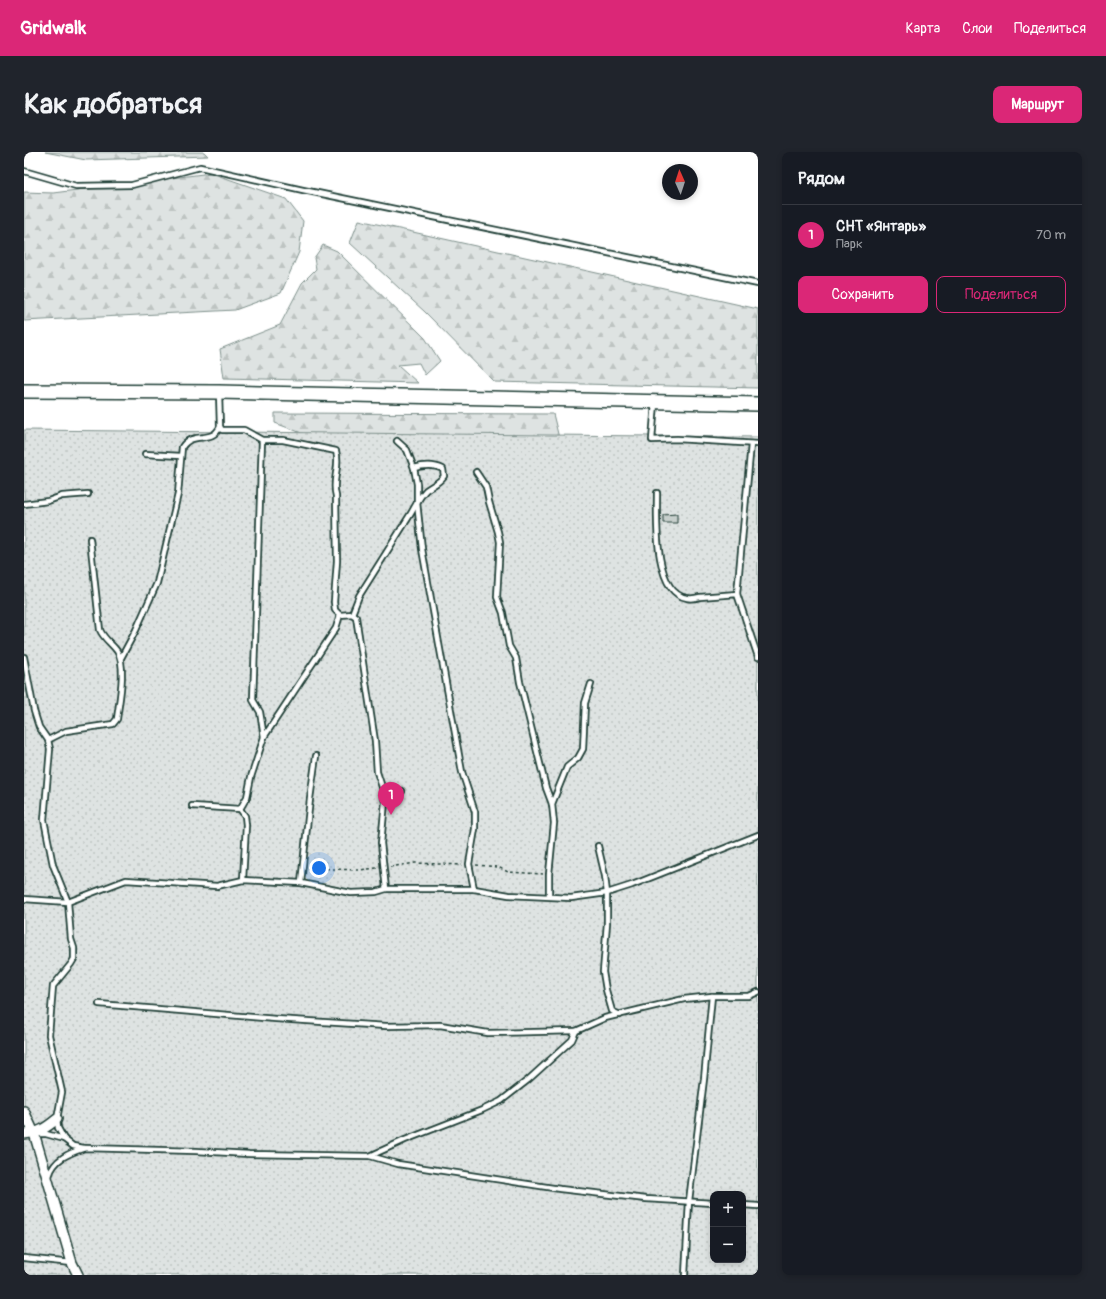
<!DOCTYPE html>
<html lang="ru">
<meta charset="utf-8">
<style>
:root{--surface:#171b24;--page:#20242c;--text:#f1f3f6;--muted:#9ea1a6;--line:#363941;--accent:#db2777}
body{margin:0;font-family:Pangolin,sans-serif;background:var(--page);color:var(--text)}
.controls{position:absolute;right:12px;bottom:12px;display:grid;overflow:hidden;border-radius:8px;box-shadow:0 2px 6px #0003}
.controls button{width:36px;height:36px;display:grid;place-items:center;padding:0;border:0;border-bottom:1px solid var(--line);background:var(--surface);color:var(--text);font:20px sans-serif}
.compass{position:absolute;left:638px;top:12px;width:36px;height:36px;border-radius:50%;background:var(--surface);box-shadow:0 2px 6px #0003;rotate:357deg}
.you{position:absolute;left:295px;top:716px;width:14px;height:14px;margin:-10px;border:3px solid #fff;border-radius:50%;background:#1a73e8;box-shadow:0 0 0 6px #1a73e833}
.badge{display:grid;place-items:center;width:26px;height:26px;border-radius:50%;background:var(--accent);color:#fff;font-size:13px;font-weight:700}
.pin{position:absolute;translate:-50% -33px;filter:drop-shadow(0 1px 2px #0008)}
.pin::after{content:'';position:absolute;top:21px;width:14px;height:12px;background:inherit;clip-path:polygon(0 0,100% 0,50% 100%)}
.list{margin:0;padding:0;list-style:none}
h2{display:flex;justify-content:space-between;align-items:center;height:52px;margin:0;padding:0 16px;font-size:17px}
h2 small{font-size:13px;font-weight:400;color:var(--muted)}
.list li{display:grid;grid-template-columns:26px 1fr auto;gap:12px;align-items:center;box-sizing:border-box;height:60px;padding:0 16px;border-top:1px solid var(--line)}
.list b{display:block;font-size:15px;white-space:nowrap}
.list p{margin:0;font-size:13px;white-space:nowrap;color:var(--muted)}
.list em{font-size:13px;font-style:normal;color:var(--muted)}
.actions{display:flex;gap:8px;padding:12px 16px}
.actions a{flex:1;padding:9px 0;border:1px solid var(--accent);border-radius:8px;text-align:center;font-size:14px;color:var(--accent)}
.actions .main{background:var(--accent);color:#fff}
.map{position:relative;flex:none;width:734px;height:1123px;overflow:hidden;border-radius:8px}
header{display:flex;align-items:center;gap:24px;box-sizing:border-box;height:56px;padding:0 20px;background:var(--accent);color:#fff}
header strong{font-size:19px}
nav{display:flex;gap:22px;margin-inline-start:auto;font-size:14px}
.intro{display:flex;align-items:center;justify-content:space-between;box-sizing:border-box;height:96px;padding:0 24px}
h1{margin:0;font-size:28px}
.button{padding:10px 18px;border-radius:8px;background:var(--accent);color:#fff;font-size:14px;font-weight:700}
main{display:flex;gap:24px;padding:0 24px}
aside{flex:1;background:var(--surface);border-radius:8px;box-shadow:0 2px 6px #0003}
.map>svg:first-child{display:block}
</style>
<header>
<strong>Gridwalk</strong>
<nav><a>Карта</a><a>Слои</a><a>Поделиться</a></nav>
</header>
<div class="intro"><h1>Как добраться</h1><a class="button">Маршрут</a></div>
<main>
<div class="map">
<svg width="734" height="1123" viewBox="0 0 734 1123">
<defs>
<pattern id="forest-firs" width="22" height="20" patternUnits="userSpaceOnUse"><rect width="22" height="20" fill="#dee3e2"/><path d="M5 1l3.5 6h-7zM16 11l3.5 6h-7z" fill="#bec4c2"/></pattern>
<pattern id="garden-dots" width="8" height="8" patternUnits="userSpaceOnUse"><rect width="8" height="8" fill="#dee3e2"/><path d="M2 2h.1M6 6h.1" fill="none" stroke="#bec4c2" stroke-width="1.8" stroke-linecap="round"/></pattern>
</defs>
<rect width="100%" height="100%" fill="#fff"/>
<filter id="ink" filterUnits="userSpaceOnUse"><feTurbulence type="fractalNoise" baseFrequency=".025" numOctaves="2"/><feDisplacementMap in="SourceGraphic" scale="8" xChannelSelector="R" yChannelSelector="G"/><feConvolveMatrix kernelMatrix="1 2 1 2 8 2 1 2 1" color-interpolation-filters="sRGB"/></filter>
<g filter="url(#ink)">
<g fill="url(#forest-firs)" stroke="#7e908b">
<polygon points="21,0 180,0 184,4 62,8"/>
<polygon points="187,21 262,47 279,69 275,100 257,141 211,158 0,169 0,40 29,41"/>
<polygon points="335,68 734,157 734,236 470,230 401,160 326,91"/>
<polygon points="299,93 313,99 401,186 416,209 401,223 395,211 374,213 394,231 200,226 196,197 256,173 278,131 292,117 290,106"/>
<polygon points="251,261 529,262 537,294 326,299 251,271"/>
</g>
<path fill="url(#garden-dots)" stroke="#7e908b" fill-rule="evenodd" d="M 0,278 L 734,285 L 734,1123 L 0,1123 ZM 689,1042 L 719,1042 L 719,1108 L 689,1108 Z"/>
<polygon fill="#c7cfcc" stroke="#1f3d34" points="653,362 653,371 639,371 639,363"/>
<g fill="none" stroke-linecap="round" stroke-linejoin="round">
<defs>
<g id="lane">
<polyline points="0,19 52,34 108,33 176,15 279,38 734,132"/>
<path d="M 195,241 L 196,275 L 198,278 L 220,278 L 238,288 L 259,288 L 312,299 C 317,315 307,328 312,344 L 313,409 L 310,450 L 311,458 L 316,463 L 328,462 L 332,465 L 351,589 L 353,620 L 359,638 L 361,650 L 357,691 L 362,737"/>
<polyline points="631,251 628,288 653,287 734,292"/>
<polyline points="238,288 229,548 236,560 240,585"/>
<polyline points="373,289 383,298 390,316 393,332 393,350 398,397 438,620 451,660 451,677 445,712 450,737"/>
<polyline points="121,302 157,304"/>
<polyline points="452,320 462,335 465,350 474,380 476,390 473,445 479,461 485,494 492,506 496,530 522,636 528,652 530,671 525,722 525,744"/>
<path d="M 633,341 C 633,366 629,441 663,446 C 667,447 672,446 676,445 C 688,444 700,443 713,442 L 734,505"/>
<polyline points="0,352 24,349 38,344 64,342"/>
<polyline points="713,442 727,292"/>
<path d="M 328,462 L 335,444 L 386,363 C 391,355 395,345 402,338 C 409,333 415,331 420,324 L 419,317 C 409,312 400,313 390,316"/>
<polyline points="0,505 10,559 15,575 24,588 26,597 20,668 29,713 44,750 47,787 50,796 50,807 47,812 29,834 25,883 38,940 33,967 34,976 40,987 49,994 60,996"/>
<path d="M 97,506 L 112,478 L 133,431 L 154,342 L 158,295 C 169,278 187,293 196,275"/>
<path d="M 24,588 L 42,579 L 89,572 L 93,567 C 95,550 103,513 93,499 C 87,491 80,487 76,478 L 66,387"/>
<polyline points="359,638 378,639"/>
<polyline points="528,652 543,615 554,606 559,597 561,551 567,532"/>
<polyline points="168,654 216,657 221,664 222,673 219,728"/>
<polyline points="216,657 223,645 227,625 240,585 312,476 316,463"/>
<polyline points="574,694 581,724 583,741 583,771 579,820 582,838 588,859 596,863"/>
<polyline points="277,731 286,647 292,604"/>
<polyline points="0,747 44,750 102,728 193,734 219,728 277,731 327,741 352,740 362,737 450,737 485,743 547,746 583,741 608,733 734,683"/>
<polyline points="75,852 252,867 362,874 416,873 464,881 552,879"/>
<polyline points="15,982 22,982 40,987"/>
<polyline points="346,1004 374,1012 536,1037 622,1047 689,1051"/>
<path d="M 25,1024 C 30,1007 45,1001 61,996 L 172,999 L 225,1002 L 346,1004 L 381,988 L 458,958 L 477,949 L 504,928 L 548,888 L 552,879 L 581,866 L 660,847 L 688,844 L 725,844 L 734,840"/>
<polyline points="719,1053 734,1054"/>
<polyline points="0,1106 48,1111"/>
<polyline points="661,1123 665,1049 680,927 688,844"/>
</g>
<g id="street">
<polyline points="0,959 10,981 48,1111 54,1123"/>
<path d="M 0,982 C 15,981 22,976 33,967"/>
</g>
<polyline id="secondary" points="0,239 195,240 734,252"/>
</defs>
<use href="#lane" stroke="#1f3d34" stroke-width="8"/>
<use href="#street" stroke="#1f3d34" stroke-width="12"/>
<use href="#secondary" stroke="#1f3d34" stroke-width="16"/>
<g stroke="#1f3d34" stroke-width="1.5" stroke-dasharray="3 3" stroke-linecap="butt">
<polyline points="452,713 474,715 484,720 519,722"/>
<polyline points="366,715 391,711 438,713"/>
<polyline points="284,716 335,718 353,716"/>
</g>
<use href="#lane" stroke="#fff" stroke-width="4.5"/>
<use href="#street" stroke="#fff" stroke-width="9"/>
<use href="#secondary" stroke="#fff" stroke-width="13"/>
</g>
</g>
</svg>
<div class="controls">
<button>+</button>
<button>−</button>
</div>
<svg class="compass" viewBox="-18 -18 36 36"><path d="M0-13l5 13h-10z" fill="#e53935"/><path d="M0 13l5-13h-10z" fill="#9ea1a6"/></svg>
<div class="you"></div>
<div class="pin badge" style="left:367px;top:663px">1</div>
</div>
<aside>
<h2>Рядом<small></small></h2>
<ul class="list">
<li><span class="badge">1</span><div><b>СНТ «Янтарь»</b><p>Парк</p></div><em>70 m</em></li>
</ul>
<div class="actions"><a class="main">Сохранить</a><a>Поделиться</a></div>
</aside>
</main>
